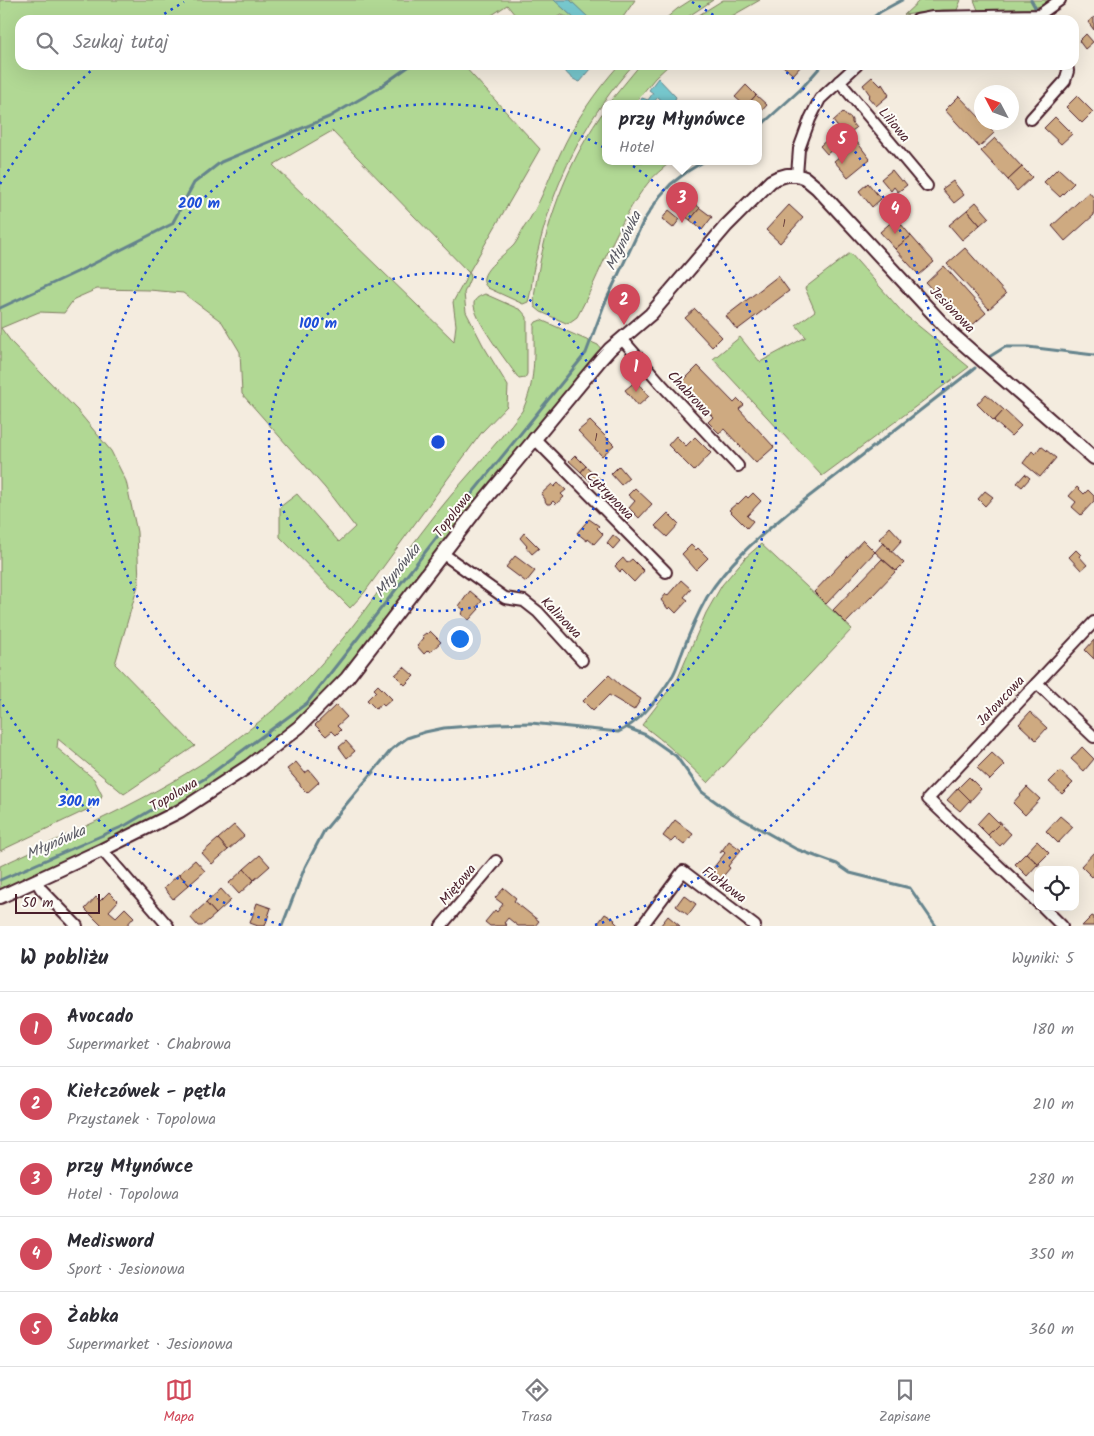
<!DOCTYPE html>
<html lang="pl">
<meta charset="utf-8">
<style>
:root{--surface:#fff;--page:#f2f2f3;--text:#2b2b33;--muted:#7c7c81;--line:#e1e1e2;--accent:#d1495b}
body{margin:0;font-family:Kalam,sans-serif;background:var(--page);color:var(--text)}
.controls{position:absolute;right:15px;bottom:15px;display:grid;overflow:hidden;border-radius:10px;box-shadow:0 5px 20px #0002}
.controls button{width:45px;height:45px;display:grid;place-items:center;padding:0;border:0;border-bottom:1px solid var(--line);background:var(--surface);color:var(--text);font:25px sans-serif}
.compass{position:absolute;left:974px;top:85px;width:45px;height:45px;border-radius:50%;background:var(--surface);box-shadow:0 5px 20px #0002;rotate:311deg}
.scale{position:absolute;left:15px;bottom:12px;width:85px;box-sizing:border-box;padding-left:5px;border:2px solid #4a1f2b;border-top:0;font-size:14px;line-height:18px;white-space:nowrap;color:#4a1f2b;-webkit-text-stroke:4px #fdfcf7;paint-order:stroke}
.you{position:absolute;left:459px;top:638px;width:18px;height:18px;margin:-12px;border:4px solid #fff;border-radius:50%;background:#1a73e8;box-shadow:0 0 0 8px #1a73e833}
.badge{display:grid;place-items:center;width:32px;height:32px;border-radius:50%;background:var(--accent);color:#fff;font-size:16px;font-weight:700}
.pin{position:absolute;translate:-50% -41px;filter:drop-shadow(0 1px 2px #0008)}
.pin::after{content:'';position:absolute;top:26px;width:18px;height:15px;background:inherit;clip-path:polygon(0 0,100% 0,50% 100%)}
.popup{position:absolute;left:602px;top:100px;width:160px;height:65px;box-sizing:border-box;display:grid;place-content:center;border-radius:10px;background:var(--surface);filter:drop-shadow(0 1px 4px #0005);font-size:16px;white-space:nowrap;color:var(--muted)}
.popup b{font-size:19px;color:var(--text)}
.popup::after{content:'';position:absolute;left:50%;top:100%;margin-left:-10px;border:10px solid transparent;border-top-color:var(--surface)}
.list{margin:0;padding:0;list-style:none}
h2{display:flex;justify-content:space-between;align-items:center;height:65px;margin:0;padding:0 20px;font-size:21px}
h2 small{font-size:16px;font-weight:400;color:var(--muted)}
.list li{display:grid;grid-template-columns:32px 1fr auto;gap:15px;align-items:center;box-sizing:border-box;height:75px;padding:0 20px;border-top:1px solid var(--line)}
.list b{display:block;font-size:19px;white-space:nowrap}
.list p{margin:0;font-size:16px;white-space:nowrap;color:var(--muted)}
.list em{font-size:16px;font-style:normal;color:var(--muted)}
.icon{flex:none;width:28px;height:28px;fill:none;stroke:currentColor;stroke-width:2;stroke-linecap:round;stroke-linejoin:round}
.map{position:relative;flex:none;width:1094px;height:926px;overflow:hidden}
.search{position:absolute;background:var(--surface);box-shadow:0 5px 20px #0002;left:15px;right:15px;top:15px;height:55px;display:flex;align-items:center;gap:12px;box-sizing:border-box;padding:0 18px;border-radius:15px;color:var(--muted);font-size:19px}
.sheet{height:440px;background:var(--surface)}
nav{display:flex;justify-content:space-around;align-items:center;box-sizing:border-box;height:70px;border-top:1px solid var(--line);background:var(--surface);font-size:14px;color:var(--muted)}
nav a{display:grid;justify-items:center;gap:2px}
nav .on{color:var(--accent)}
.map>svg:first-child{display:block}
</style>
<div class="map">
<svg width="1094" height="926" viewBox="0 0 1094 926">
<rect width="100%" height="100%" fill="#f4ecdf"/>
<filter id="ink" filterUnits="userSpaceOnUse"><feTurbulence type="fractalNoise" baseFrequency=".02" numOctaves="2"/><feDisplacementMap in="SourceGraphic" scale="10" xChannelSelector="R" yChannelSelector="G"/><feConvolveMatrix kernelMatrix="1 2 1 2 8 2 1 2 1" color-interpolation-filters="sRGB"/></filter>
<g filter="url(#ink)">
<g fill="#b1d894" stroke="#7e7c60" fill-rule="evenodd">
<path d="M 0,0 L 635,0 L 621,20 L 576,20 L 561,15 L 552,20 L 519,20 L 507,5 L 489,17 L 487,20 L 20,20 L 20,65 L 463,65 L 540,149 L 469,272 L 471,276 L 464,293 L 466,312 L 483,345 L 508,386 L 507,406 L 482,432 L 364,593 L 350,608 L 280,537 L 280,507 L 297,494 L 339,542 L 355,527 L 325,488 L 242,394 L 240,352 L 222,322 L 183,293 L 149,290 L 97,289 L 74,299 L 64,313 L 39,312 L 1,328 L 12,343 L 77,410 L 111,451 L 126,481 L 137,532 L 139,582 L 115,664 L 195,746 L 124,794 L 58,739 L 57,748 L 94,779 L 102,795 L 99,804 L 0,851 ZM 332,131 L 469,273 L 453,302 L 456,325 L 454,341 L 273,165 Z"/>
<polygon points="691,0 713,0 683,20 664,20 677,9"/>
<polygon points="723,0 760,0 725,20 691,20"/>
<polygon points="920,0 961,0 957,10 942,10 904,15"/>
<polygon points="974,0 1051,0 1043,5 1031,9 978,10"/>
<path d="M 619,65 L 633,65 C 590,113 560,170 543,231 C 539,245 536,258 533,272 C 532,282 531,293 528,302 L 523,304 L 488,288 C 472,275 505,255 514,245 C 518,240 520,234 523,229 C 540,206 548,179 560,154 C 575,121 595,92 619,65 Z"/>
<polygon points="640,65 669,65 655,78 634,104 608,104"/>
<path d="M 606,108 L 606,162 L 670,162 C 663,169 654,175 648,183 C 616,223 601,273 577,317 L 570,322 L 566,323 L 541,312 L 535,307 C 533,296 536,284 538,273 C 548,215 571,156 606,108 Z"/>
<polygon points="850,253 904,314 969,367 822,476 713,359 740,337 760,362 806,337 796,325 815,311 805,288"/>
<path d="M 485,294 L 521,310 L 527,317 L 527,374 L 525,378 L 519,379 L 517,376 C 508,363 472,317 474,303 C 475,298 480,296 485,294 Z"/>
<path d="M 541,320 L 598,345 L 601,349 L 600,352 L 497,476 L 421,572 L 355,659 L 331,689 L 294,725 L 242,763 L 187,798 L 136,826 L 0,891 L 0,866 C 83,827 169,792 242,735 C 267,716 291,696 313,673 C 358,625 394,567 435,515 C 463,479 495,447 522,411 C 536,384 534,354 534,325 L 536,322 Z"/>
<path d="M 761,544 L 852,629 L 708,783 C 687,763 666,742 642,725 L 678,678 L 706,613 L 722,585 L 745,558 Z"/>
</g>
<g fill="#77c8ce" stroke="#65848d">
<polygon points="554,0 570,0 591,20 576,20"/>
<path d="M 562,65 L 591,65 L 591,69 L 580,82 C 571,79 566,74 562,65 Z"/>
<polygon points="658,78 676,97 673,104 666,104 658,97 653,103 653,104 638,104 642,98 648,100 653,93 649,90"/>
</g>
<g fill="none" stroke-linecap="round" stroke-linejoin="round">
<g stroke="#65848d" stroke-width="3">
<polyline points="1031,0 1036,9"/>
<polyline points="870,20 880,12 902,0"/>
<polyline points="758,128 801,89 822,65"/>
<polyline points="0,308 77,272 172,224 194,183 221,162 329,117 374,91 411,65"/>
<polyline points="989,357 1005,347 1028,347 1094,355"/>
<polyline points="628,728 646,735 676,756 702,792 730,812 796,849 837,864 850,873 910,888 936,926"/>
<polyline points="0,880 126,825 204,779 307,703 444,528 586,353 604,305 644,220 660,196 671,184 688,171 703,162"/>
<path d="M 282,926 L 305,867 L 324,831 L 392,749 L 407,738 L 425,732 L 444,728 L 496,724 L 531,723 L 618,732 C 641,722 660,696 673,675 C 677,668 679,660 682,653 C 689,634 697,615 707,597 C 728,563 759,537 789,512 L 975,368"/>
</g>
</g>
<g fill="#ceaa81" stroke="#4a1f2b">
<polygon points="1094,17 1094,30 1088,22"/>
<polygon points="1086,34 1093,42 1085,49 1079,41"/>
<polygon points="782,65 802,65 793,75"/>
<polygon points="872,77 881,86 882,84 889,95 876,106 868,97 870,95 863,85"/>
<polygon points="746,85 756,95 748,104 743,104 735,97"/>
<polygon points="756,95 767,105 759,114 758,104 748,104"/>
<polygon points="959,96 982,120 982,122 984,122 994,133 979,147 945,110"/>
<polygon points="1077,96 1093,112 1082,123 1066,107"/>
<polygon points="843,112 847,117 850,117 852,120 852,123 856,128 845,136 833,121"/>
<polygon points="1055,117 1072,134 1061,144 1044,128"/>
<polygon points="830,137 837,146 827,154 820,146"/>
<polygon points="995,138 1022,167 1008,180 981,151"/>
<polygon points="857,142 870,159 848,177 834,161"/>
<polygon points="1022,167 1032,177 1017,191 1008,180"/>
<polygon points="1058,168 1074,183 1060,197 1044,182"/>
<polygon points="892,170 901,181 903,180 907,185 898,192 894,187 891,191 881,179"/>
<polygon points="953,181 964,195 954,203 942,189"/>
<polygon points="868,183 881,199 872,207 859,191"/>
<polygon points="1089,192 1094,198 1094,215 1065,241 1052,226"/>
<polygon points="687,197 700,208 690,220 677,210"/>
<polygon points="976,202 989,217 980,225 967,210"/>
<polygon points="789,205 803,218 780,243 766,230"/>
<polygon points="700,208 712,217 702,230 690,220"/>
<polygon points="669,210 680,219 673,228 662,219"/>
<polygon points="967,210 980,225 962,240 949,225"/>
<polygon points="896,218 911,236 895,249 880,232"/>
<polygon points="911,236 934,262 919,275 895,249"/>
<polygon points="965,248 1006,294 989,309 947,264"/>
<polygon points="944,266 986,313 968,329 926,283"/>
<polygon points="778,276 789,291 737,330 726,316"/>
<polygon points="695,309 722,337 712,347 685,318"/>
<polygon points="698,366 734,403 738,399 744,405 739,409 774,447 756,463 724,429 719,433 708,422 713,417 681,383"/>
<polygon points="636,381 649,396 638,406 625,390"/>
<polygon points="986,394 1004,410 994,421 977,404"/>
<polygon points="1004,410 1021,426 1011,436 994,421"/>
<polygon points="590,421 614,445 602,456 578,431"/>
<polygon points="676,436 686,446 695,437 711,453 694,471 668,445"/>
<polygon points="1041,446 1056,458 1040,477 1023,463 1032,451 1035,454"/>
<polygon points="575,455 586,466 581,472 569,461"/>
<polygon points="586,466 600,479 594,485 581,472"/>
<polygon points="619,466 629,478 621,485 611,474"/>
<polygon points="1025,474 1030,478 1022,487 1017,483"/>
<polygon points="558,483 566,490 561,494 564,497 556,504 553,501 550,504 547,504 545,501 545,499 541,494 552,484 554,487"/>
<polygon points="1077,487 1084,494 1088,490 1094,496 1094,501 1081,515 1072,507 1076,502 1069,496"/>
<polygon points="635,488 652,504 639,518 629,508 635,501 628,495"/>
<polygon points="985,491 993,497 985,506 978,499"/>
<polygon points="753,493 761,501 747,516 753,521 747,528 729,510 737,503 738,504 746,496 748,498"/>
<polygon points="668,513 679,524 667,537 655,526"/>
<polygon points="589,519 599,526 597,528 603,534 594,544 588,539 587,541 577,533"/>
<polygon points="890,527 902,540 892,551 879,539"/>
<polygon points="524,533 539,548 532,554 526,547 527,546 520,538"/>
<polygon points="613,535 620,541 613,549 607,543"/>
<polygon points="863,540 875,552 826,604 814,592"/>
<polygon points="883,543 904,563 896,571 875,552"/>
<polygon points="691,545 696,550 698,548 708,558 696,570 682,554"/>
<polygon points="1076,550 1081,555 1079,556 1087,565 1081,570 1069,557"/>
<polygon points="515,556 535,571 526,582 506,567"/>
<polygon points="623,558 627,563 632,559 644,571 634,582 622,570 620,572 615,566"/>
<polygon points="882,559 896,571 846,623 833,610"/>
<polygon points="681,580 691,589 684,597 688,600 676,613 670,607 668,609 661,600 666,594 667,596"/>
<polygon points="470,591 482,601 477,607 479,609 469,620 461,614 464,610 459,606"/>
<polygon points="430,631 441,642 430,652 428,650 424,654 417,646 424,638 422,636 426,633 427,634"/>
<polygon points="1094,640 1094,659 1085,650"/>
<polygon points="404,667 414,676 405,685 395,675"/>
<polygon points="609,675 620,685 641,699 634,710 609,695 593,711 583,701"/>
<polygon points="378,685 392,699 384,706 382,704 376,709 367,700 376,691 374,689"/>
<polygon points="336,705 347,717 337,726 341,730 336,735 332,731 326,736 315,725"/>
<polygon points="1030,712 1047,728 1036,740 1019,724"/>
<polygon points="346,741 355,751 347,758 339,747"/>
<polygon points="1082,747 1094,759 1084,771 1071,759"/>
<polygon points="992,753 1005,765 990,780 977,768"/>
<polygon points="296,762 305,773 309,770 319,782 307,793 300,786 300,784 287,769"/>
<polygon points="1060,771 1073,783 1062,794 1049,782"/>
<polygon points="969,777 981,789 972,799 972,800 970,800 958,788"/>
<polygon points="1027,787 1040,799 1025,815 1013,803"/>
<polygon points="958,788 970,800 971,802 969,801 960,811 947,800"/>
<polygon points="988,812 998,822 1000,821 1000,823 988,835 977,824"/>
<polygon points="1060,816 1073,827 1058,843 1046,831"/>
<polygon points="675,820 693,834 684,845 675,838 671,842 663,836"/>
<polygon points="1000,823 1002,823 1001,825 1011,834 1000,846 988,835"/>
<polygon points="234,825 244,836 228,850 218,839"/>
<polygon points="218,839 228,850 212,864 202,853"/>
<polygon points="729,841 741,850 728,866 730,868 720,880 710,872 725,853 723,851 720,853"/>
<polygon points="1037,841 1049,853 1039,863 1040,864 1038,864 1026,853"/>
<polygon points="1094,852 1094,875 1092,877 1081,866"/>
<polygon points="1026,853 1038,864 1038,866 1037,865 1027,876 1015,864"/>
<polygon points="260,855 270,866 254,880 244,869"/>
<polygon points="195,860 205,871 189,885 179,874"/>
<polygon points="244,869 254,880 239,894 229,883"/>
<polygon points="179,874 189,885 173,899 164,888"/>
<polygon points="504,888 516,898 514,901 539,921 535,926 518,926 508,918 504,923 507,925 506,926 490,926 485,922 495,910 497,912 503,904 495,898"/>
<polygon points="221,889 231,900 216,914 206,903"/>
<polygon points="109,892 118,901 109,911 116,917 125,908 134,917 126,926 102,926 85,909 96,897 100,901"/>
<polygon points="684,895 696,904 688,915 676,906"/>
<polygon points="206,903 216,914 202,926 198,926 190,917"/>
<polygon points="257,903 271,908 265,926 258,926 250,923"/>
<polygon points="605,914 615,920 614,921 619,926 596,926"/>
<polygon points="668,916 680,926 660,926"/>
<polygon points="1092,916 1094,917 1094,926 1082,926"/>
</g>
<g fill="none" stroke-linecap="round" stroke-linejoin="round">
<defs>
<g id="minor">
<polyline points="917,20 933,17 1039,15 1060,0"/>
<polyline points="839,81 927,186"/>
<polyline points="1031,119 1065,81 1068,71 1067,65"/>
<polyline points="797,175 799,149 810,119 820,99 857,65"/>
<polyline points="622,339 663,386 738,466"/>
<polyline points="534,438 666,572"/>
<polyline points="442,553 505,598 524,601 538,612 582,660"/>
<polyline points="1037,683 1094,737"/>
<polyline points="102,850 168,926"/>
<polyline points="36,880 41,889 77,926"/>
<polyline points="1038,903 928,799 1094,622"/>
<polyline points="1043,907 1062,926"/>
<polyline points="441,926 496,861"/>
<polyline points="642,926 683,871 755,926"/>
</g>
<polyline id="tertiary" points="0,897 102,850 180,811 249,766 299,727 347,678 477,509 601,359 610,349 651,314 726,226 771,181 777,178 787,175 797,175 805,178 817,188 952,334 1094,458"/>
</defs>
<use href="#minor" stroke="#4a1f2b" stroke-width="14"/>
<use href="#tertiary" stroke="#4a1f2b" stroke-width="16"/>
<use href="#minor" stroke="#fdfcf7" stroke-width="10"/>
<use href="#tertiary" stroke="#fdfcf7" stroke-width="12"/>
</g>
</g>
<g fill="none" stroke="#1d4ed8" stroke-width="2.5" stroke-dasharray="2.5 5">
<circle cx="438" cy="442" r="169"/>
<circle cx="438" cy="442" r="338"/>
<path d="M281 925A508 508 0 0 1 0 700M0 184A508 508 0 0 1 95 67M158 18A508 508 0 0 1 184 2M692 2A508 508 0 0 1 718 18M781 67A508 508 0 0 1 595 925"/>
</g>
<g text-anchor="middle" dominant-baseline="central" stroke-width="4" stroke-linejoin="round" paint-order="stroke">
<g font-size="11" fill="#6b4240">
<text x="784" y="224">1</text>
<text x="596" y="438">1</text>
</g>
<g font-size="14" fill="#4a1f2b" stroke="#fdfcf7">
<text transform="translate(894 125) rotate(50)">Liliowa</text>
<text transform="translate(952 310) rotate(46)">Jesionowa</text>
<text transform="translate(689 394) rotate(47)">Chabrowa</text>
<text transform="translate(610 496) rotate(46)">Cytrynowa</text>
<text transform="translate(453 515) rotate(-52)">Topolowa</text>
<text transform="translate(561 618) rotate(46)">Kalinowa</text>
<text transform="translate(1001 701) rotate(-47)">Jałowcowa</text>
<text transform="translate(174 795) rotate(-30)">Topolowa</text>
<text transform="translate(458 885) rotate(-50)">Miętowa</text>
<text transform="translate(724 885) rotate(37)">Fiołkowa</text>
</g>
<g font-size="15" font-style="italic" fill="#5a5a64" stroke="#fdfcf7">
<text transform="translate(624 241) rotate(-64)">Młynówka</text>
<text transform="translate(398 571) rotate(-51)">Młynówka</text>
<text transform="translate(56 843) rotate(-24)">Młynówka</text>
</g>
</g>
<circle cx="438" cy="442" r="8" fill="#1d4ed8" stroke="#fdfcf7" stroke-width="2.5"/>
<g font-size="15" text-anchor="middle" font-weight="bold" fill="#1d4ed8" stroke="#fdfcf7" stroke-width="4" stroke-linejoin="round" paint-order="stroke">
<text x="199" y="208">200 m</text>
<text x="318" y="328">100 m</text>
<text x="79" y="806">300 m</text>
</g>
</svg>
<div class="controls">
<button><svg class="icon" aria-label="locate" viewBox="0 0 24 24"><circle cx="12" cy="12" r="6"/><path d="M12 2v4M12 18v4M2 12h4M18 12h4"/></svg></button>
</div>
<svg class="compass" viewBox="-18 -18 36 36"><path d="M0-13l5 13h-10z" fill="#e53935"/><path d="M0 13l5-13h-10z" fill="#7c7c81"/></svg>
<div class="scale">50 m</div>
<div class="you"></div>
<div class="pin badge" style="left:636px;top:392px">1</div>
<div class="pin badge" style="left:624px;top:325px">2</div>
<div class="pin badge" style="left:682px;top:223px">3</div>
<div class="popup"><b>przy Młynówce</b>Hotel</div>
<div class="pin badge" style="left:895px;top:234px">4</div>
<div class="pin badge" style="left:842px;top:164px">5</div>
<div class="search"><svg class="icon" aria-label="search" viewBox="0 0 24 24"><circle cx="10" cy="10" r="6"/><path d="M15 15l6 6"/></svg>Szukaj tutaj</div>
</div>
<section class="sheet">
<h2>W pobliżu<small>Wyniki: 5</small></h2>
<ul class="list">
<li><span class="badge">1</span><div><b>Avocado</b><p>Supermarket · Chabrowa</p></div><em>180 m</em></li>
<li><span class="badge">2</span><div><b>Kiełczówek - pętla</b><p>Przystanek · Topolowa</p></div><em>210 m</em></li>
<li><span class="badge">3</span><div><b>przy Młynówce</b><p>Hotel · Topolowa</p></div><em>280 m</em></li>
<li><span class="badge">4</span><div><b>Medisword</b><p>Sport · Jesionowa</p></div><em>350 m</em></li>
<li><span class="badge">5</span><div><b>Żabka</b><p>Supermarket · Jesionowa</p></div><em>360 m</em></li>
</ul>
</section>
<nav>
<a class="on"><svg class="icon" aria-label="map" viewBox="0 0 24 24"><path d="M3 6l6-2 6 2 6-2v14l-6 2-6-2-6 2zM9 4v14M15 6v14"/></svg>Mapa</a>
<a><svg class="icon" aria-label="directions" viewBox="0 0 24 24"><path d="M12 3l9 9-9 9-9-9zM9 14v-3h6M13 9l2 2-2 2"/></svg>Trasa</a>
<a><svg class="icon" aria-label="saved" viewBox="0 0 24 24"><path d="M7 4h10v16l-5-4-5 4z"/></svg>Zapisane</a>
</nav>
